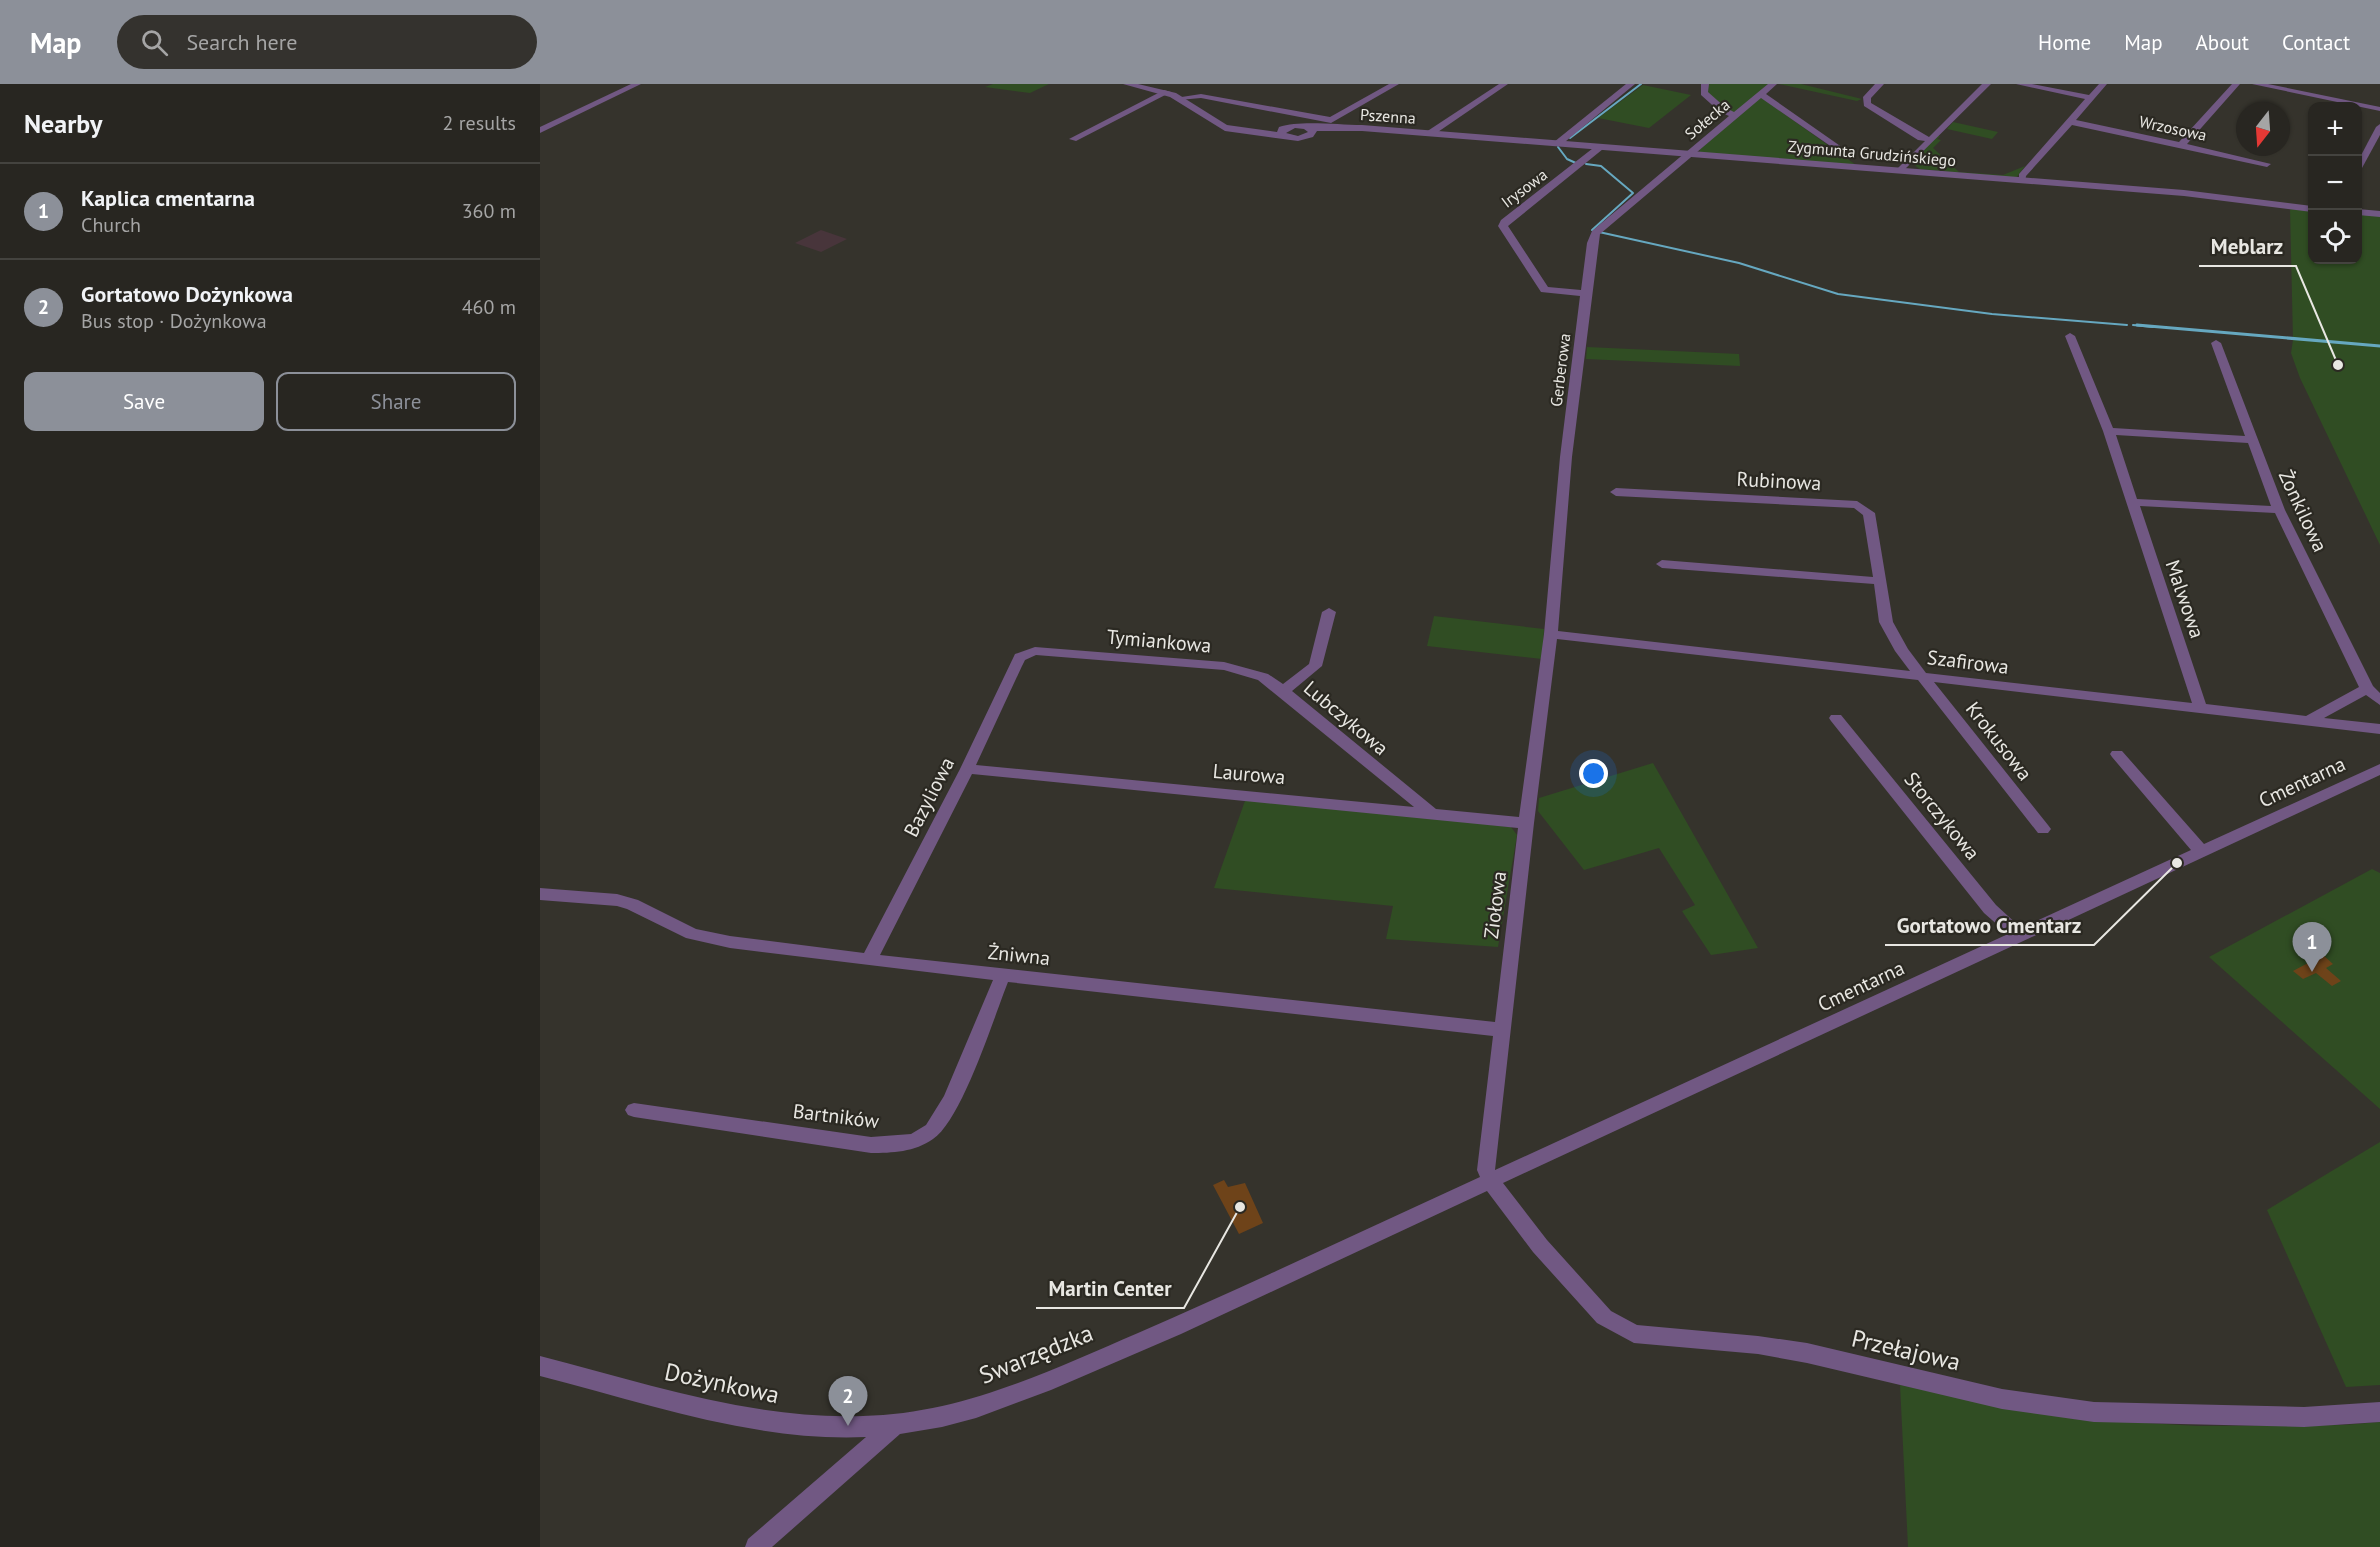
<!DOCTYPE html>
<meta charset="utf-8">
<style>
:root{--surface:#282621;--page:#34322e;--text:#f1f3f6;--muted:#a5a5a5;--line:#44433f;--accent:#8c9099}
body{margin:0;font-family:"PT Sans",sans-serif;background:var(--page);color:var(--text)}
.controls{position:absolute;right:18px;top:18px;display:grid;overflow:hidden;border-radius:12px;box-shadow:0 2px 4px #0004}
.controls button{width:54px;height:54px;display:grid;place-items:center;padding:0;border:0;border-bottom:2px solid var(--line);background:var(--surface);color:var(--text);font:30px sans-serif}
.compass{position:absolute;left:1696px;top:18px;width:54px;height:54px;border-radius:50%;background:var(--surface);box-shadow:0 2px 4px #0004;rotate:197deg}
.you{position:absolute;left:1054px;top:690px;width:21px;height:21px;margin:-15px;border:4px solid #fff;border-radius:50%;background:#1a73e8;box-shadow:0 0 0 9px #1a73e833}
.badge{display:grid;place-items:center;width:39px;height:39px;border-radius:50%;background:var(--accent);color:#fff;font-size:20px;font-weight:700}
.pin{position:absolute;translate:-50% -50px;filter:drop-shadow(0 2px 3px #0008)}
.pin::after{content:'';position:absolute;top:32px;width:21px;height:18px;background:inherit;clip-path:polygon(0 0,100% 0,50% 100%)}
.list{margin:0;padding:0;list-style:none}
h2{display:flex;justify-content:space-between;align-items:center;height:78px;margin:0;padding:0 24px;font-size:26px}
h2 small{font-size:20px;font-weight:400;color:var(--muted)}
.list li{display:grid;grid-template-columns:39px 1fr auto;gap:18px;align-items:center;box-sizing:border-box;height:96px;padding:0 24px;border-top:2px solid var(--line)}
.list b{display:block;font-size:22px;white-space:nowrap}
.list p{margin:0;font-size:20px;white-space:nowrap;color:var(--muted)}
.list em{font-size:20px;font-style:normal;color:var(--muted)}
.actions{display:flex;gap:12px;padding:18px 24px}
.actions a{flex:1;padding:14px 0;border:2px solid var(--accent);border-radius:12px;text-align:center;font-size:21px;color:var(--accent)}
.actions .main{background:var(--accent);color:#fff}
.icon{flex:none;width:33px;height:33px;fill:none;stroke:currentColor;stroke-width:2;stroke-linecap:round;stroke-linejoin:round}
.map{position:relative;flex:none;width:1840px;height:1463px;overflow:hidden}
header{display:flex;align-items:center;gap:36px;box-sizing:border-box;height:84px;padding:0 30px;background:var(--accent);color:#fff}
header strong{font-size:28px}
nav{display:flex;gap:33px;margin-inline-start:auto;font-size:21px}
.search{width:420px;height:54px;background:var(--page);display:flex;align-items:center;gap:15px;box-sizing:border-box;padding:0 21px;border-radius:33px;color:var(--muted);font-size:22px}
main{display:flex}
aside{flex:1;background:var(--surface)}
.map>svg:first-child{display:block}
</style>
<header>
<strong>Map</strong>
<div class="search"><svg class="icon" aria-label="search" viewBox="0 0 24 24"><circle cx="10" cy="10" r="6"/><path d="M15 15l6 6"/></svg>Search here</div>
<nav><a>Home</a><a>Map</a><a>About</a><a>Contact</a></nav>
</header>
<main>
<aside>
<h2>Nearby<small>2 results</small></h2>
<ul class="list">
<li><span class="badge">1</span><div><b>Kaplica cmentarna</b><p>Church</p></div><em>360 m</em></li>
<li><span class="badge">2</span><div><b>Gortatowo Dożynkowa</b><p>Bus stop · Dożynkowa</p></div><em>460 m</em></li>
</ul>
<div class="actions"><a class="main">Save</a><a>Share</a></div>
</aside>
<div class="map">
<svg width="1840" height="1463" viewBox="0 0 1840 1463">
<rect width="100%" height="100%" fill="#35332c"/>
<polygon fill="#48353b" points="281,146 307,155 281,168 255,159"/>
<g fill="#304d23">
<polygon points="453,0 509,0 490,9 445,3"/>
<polygon points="1168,0 1230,0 1194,30 1185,26 1166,10"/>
<polygon points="1239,0 1261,0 1322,15 1317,17"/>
<polygon points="1103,1 1151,11 1109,44 1058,34"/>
<polygon points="1219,14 1222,14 1316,81 1160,69 1160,65"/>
<polygon points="1413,38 1458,48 1452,55 1407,45"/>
<polygon points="1397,51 1400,52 1397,55 1401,56 1393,64 1419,88 1463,91 1485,82 1476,94 1380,85 1374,81 1374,76"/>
<polygon points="1750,124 1772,126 1772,176 1818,176 1818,130 1840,131 1840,461 1760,294 1751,269 1753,256"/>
<polygon points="1047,263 1199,270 1200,282 1046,275"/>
<polygon points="894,532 1004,545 1002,575 887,562"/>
<polygon points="1113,679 1218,864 1171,871 1142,827 1155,821 1119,764 1044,786 998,727 999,714"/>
<polygon points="706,714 971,743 977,751 958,863 846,855 853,822 674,804"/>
<polygon points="1832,785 1840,789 1840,1025 1669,873"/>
<polygon points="1840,1058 1840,1301 1806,1303 1727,1126"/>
<polygon points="1360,1301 1535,1335 1658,1342 1804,1341 1840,1338 1840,1463 1368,1463"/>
</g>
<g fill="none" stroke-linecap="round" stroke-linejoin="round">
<g stroke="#66a8c0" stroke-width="2">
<polyline points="1030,54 1101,0"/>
<polyline points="1018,63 1027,75 1038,80"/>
<polyline points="1046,80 1061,82 1093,109 1052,146"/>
<polyline points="1059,148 1199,179 1298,210 1452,230 1587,241"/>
<polyline points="1593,241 1613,243"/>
</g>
<polyline stroke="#66a8c0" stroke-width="3" points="1597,241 1840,262"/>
</g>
<g fill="#6e4319">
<polygon points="1783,871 1793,880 1786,884 1801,897 1792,902 1776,889 1763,895 1753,887"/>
<polygon points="684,1096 688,1103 705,1099 723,1139 699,1150 673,1101"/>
</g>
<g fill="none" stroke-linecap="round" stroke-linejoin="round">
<g fill="#715883" fill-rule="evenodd">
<polygon points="91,0 101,0 0,49 0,43"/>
<polygon points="849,0 859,0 791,39 661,14 639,16 635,14 661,10 790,33"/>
<polygon points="959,0 968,0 892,52 886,52 886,48"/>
<polygon points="1086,0 1095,0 1020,62 1014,62 1014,58"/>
<path d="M 1161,0 L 1169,0 L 1168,8 L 1186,24 L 1194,28 L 1228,0 L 1237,0 L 1226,10 L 1306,66 L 1299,68 L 1221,14 L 1060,150 L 1032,373 L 1018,547 L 1370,587 L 1355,567 L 1339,538 L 1334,500 L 1122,484 L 1116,480 L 1122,476 L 1333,493 L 1323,431 L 1314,424 L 1076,412 L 1070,408 L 1076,404 L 1317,417 L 1335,429 L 1353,538 L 1368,565 L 1386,589 L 1652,619 L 1563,347 L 1525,252 L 1530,249 L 1535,252 L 1573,344 L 1705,352 L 1671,259 L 1676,256 L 1681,259 L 1745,426 L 1833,602 L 1840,609 L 1840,621 L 1826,611 L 1784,634 L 1840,640 L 1840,650 L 1394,598 L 1508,741 L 1511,745 L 1508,749 L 1498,749 L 1378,596 L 1017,555 L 994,739 L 955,1086 L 1468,850 L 1444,829 L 1291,637 L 1289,634 L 1291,631 L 1301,631 L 1456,821 L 1481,844 L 1651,766 L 1572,673 L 1570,670 L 1572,667 L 1582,667 L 1664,760 L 1840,680 L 1840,691 L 963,1099 L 1007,1156 L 1071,1227 L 1097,1241 L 1218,1252 L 1267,1259 L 1462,1305 L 1554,1318 L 1764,1323 L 1840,1318 L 1840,1338 L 1764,1343 L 1554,1338 L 1462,1325 L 1267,1279 L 1218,1270 L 1094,1259 L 1057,1239 L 993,1168 L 947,1107 L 641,1250 L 511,1306 L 436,1334 L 402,1343 L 360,1350 L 232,1463 L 205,1463 L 208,1455 L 326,1353 C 215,1358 106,1319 0,1292 L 0,1272 C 105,1299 213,1336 323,1332 C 422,1330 509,1287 598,1249 C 713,1199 826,1145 940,1093 L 937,1086 L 953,952 L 468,898 C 454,933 422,1036 393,1055 C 375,1068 352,1069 331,1069 L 94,1033 L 88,1031 L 85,1026 L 88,1021 L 94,1019 L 331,1053 L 371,1050 L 386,1041 L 404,1012 L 453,896 L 190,864 L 146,854 L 87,825 L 77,822 L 0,816 L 0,804 L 77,810 L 98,816 L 156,845 L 190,852 L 324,869 L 420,685 L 475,570 L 495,563 L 684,578 L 728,590 L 743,600 L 769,580 L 782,528 L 789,524 L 796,528 L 782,582 L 752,607 L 896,725 L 979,733 L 1004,550 L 1020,373 L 1040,212 L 1001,208 L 958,142 L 961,136 L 1057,61 L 1063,61 L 1063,65 L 968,142 L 1008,203 L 1041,206 L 1047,159 L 1052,147 L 1189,32 L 1180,28 L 1161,11 ZM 1576,351 L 1708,359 L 1731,422 L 1597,415 ZM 1600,422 L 1735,429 L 1819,603 L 1766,632 L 1666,620 ZM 496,571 L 684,586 L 718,596 L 874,723 L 436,681 L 482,582 L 485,576 ZM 432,690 L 978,744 L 955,938 L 340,871 Z"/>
<polygon points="1335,0 1344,0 1331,14 1331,19 1389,53 1442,0 1451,0 1361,89 1357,86 1358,84 1385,57 1378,56 1324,22 1323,13"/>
<polygon points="1476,0 1492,0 1549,11 1559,0 1567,0 1536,36 1639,58 1692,0 1700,0 1647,60 1731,80 1727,83 1532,41 1486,92 1485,98 1479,98 1479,90 1545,15"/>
<polygon points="1712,0 1728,0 1840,23 1840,27"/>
<polygon points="624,6 631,8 536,57 529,55"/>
<polygon points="1840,40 1840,51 1822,84 1818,87 1818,77 1836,43"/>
</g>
<g fill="#715883" fill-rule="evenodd">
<path d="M 583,0 L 598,0 L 636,9 L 687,41 L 737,48 L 739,43 C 760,36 797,41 822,41 L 1644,106 L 1772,122 L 1772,128 L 1644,112 L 822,47 L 777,47 L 773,53 L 758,57 L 685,47 L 630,13 ZM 755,44 L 764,45 L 768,48 L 758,52 L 746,49 Z"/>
<polygon points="1818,125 1840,127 1840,133 1818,131"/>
</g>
</g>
<g text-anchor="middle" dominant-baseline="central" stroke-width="4.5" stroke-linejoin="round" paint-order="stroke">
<g font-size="16" fill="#e8e7e2" stroke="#2b2922">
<text transform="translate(848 32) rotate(4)">Pszenna</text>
<text transform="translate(1167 35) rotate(-40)">Sołecka</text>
<text transform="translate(1633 44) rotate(12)">Wrzosowa</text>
<text transform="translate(1332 69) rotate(5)">Zygmunta Grudzińskiego</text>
<text transform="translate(984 104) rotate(-37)">Irysowa</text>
<text transform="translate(1020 286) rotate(-83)">Gerberowa</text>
</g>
<g font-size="20" fill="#e8e7e2" stroke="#2b2922">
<text transform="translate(1239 397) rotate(3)">Rubinowa</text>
<text transform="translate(1763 427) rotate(65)">Żonkilowa</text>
<text transform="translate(1645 515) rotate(71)">Malwowa</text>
<text transform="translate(619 557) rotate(5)">Tymiankowa</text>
<text transform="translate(1428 578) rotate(7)">Szafirowa</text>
<text transform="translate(806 634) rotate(40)">Lubczykowa</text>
<text transform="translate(1459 657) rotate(52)">Krokusowa</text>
<text transform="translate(709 690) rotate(5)">Laurowa</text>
<text transform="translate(1762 698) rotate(-25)">Cmentarna</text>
<text transform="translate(389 713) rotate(-63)">Bazyliowa</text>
<text transform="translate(1402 732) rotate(51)">Storczykowa</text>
<text transform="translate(955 821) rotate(-83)">Ziołowa</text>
<text transform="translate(479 871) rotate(6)">Żniwna</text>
<text transform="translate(1321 902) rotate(-25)">Cmentarna</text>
<text transform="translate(296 1032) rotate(7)">Bartników</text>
</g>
<g font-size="24" fill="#e8e7e2" stroke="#2b2922">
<text transform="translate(1366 1266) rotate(13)">Przełajowa</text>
<text transform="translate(496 1270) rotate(-22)">Swarzędzka</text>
<text transform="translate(182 1299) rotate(12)">Dożynkowa</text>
</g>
</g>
<path fill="none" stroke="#e8e7e2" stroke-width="2" d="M1798 281L1756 182H1659M1637 779L1554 861H1345M700 1123L644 1224H496"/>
<g fill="#e8e7e2" stroke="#2b2922" stroke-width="2">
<circle cx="1798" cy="281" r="6"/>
<circle cx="1637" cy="779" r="6"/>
<circle cx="700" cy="1123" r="6"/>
</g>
<g font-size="21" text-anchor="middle" font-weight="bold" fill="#e8e7e2" stroke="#2b2922" stroke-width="4.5" stroke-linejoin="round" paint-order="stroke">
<text x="1707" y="170">Meblarz</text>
<text x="1449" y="849">Gortatowo Cmentarz</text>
<text x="570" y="1212">Martin Center</text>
</g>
</svg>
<div class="controls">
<button>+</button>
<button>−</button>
<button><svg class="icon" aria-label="locate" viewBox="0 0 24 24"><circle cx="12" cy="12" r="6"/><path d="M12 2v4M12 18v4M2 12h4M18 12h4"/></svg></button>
</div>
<svg class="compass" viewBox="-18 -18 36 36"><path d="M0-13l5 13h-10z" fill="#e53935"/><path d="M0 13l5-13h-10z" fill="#a5a5a5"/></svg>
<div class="you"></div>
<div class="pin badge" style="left:1772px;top:888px">1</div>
<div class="pin badge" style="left:308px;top:1342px">2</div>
</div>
</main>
